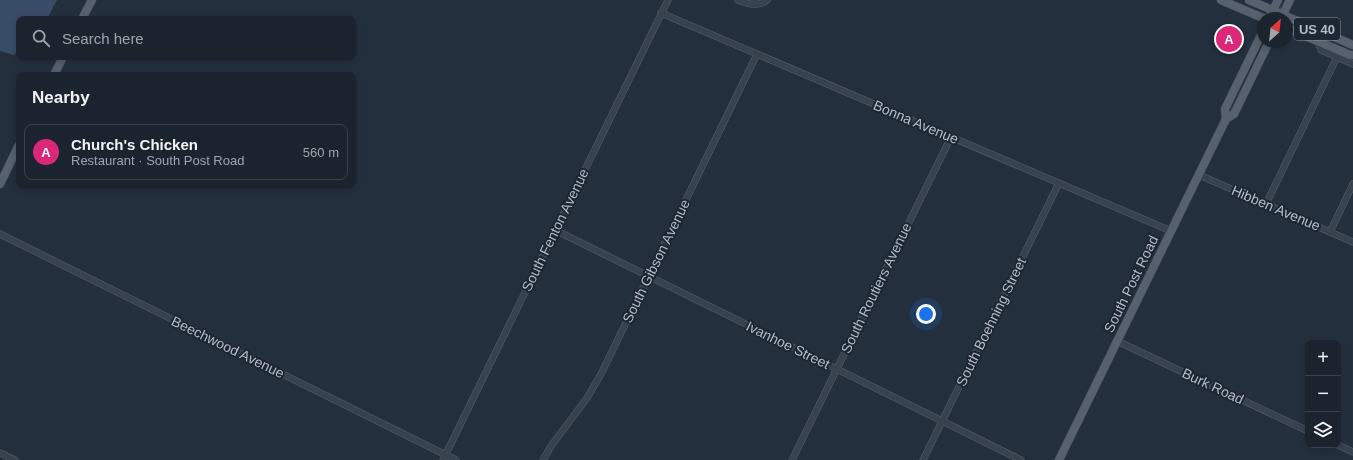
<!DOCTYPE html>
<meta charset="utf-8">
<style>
:root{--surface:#1b232e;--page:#242b36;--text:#f1f3f6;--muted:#a0a4aa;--line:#39404a;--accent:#db2777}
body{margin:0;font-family:Helvetica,sans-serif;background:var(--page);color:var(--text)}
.controls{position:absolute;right:12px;bottom:12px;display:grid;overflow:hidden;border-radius:8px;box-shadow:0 2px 6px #0003}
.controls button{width:36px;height:36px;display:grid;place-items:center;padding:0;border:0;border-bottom:1px solid var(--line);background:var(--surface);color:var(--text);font:20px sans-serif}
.compass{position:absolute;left:1257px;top:12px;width:36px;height:36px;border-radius:50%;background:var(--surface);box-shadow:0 2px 6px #0003;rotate:27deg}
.you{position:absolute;left:926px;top:314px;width:14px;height:14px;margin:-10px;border:3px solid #fff;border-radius:50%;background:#1a73e8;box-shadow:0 0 0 6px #1a73e833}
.badge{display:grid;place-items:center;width:26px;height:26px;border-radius:50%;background:var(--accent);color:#fff;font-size:13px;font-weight:700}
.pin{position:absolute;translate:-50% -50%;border:2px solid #fff;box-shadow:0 1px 4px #0006}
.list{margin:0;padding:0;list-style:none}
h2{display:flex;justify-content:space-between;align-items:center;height:52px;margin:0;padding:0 16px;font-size:17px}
h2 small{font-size:13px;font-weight:400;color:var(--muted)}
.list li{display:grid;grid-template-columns:26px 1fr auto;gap:12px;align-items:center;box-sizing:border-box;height:56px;margin:0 8px 8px;padding:0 8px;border:1px solid var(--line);border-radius:8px}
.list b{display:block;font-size:15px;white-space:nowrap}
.list p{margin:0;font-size:13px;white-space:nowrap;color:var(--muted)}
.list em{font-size:13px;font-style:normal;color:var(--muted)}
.icon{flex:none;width:22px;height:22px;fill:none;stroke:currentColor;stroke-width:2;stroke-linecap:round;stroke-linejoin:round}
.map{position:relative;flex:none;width:1353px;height:460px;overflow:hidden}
.search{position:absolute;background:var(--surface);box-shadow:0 2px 6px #0003;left:16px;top:16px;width:340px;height:44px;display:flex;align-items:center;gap:10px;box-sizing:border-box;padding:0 14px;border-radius:8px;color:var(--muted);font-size:15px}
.panel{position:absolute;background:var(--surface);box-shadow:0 2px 6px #0003;left:16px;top:72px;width:340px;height:116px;border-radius:8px}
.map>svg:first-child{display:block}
</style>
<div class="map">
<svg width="1353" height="460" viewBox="0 0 1353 460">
<rect width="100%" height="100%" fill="#242f3e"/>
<polygon fill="#394c67" points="0,0 57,0 47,19 19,19 19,55 16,53 14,55 0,51"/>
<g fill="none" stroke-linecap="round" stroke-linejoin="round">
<defs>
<g id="minor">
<path d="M 738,0 C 747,4 759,7 767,0"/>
<polyline points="661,13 1171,231"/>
<polyline points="1318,42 1321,50 1353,64"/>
<polyline points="1199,175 1353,242"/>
<polyline points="1266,204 1337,57"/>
<polyline points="555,230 1021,460"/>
<polyline points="1330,232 1353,184"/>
<polyline points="0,234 456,460"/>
<polyline points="1117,341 1308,431"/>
<polyline points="1338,445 1353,452"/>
<polyline points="0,453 15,460"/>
<polyline points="443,460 668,0"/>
<polyline points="543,460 551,446 587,398 601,374 757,54"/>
<polyline points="792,460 951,137"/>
<polyline points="923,460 1059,183"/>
</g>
<g id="major">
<polyline points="1221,0 1263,18"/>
<polyline points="1249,0 1353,45"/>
<polyline points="1269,18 1278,0"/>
<polyline points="1281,18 1290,0"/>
<polyline points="82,19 92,0"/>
<polyline points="1287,28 1350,55 1353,55"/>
<polyline points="54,75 63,57"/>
<polyline points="1226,119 1225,109 1263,31"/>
<polyline points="0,184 19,145"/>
<polyline points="1059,460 1226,119 1234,114 1269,42"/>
</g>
</defs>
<use href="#minor" stroke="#565f6c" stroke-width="7"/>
<use href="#major" stroke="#414a57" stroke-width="9"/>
<use href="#minor" stroke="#38414e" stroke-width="6"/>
<use href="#major" stroke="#56606e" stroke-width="8"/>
</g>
<g text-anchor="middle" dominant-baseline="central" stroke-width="4" stroke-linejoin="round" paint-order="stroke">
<rect fill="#1d2633" stroke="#878f9c" stroke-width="1" x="1294" y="18" width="46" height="22" rx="3"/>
<g font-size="13" font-weight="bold" fill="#b4bcc9">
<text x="1317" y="29">US 40</text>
</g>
<g font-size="14" fill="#b4bcc9" stroke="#1d2633">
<text transform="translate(916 122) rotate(23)">Bonna Avenue</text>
<text transform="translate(1276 208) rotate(23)">Hibben Avenue</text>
<text transform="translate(555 230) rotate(-64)">South Fenton Avenue</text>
<text transform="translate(656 261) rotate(-64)">South Gibson Avenue</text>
<text transform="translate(1131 284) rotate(-64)">South Post Road</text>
<text transform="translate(876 288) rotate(-64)">South Routiers Avenue</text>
<text transform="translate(991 322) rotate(-64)">South Boehning Street</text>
<text transform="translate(788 345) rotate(26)">Ivanhoe Street</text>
<text transform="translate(228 347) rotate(26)">Beechwood Avenue</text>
<text transform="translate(1213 386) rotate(25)">Burk Road</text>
</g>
</g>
</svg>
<div class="controls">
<button>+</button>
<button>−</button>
<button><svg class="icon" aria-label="layers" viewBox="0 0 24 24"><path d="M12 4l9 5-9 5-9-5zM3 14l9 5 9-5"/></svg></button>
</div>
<svg class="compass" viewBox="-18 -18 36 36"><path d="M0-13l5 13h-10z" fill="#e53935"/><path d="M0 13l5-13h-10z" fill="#a0a4aa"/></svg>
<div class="you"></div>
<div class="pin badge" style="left:1229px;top:39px">A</div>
<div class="search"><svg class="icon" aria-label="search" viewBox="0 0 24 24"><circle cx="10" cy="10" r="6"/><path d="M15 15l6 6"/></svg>Search here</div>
<section class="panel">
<h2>Nearby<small></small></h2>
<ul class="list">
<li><span class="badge">A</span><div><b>Church's Chicken</b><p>Restaurant · South Post Road</p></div><em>560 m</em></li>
</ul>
</section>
</div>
